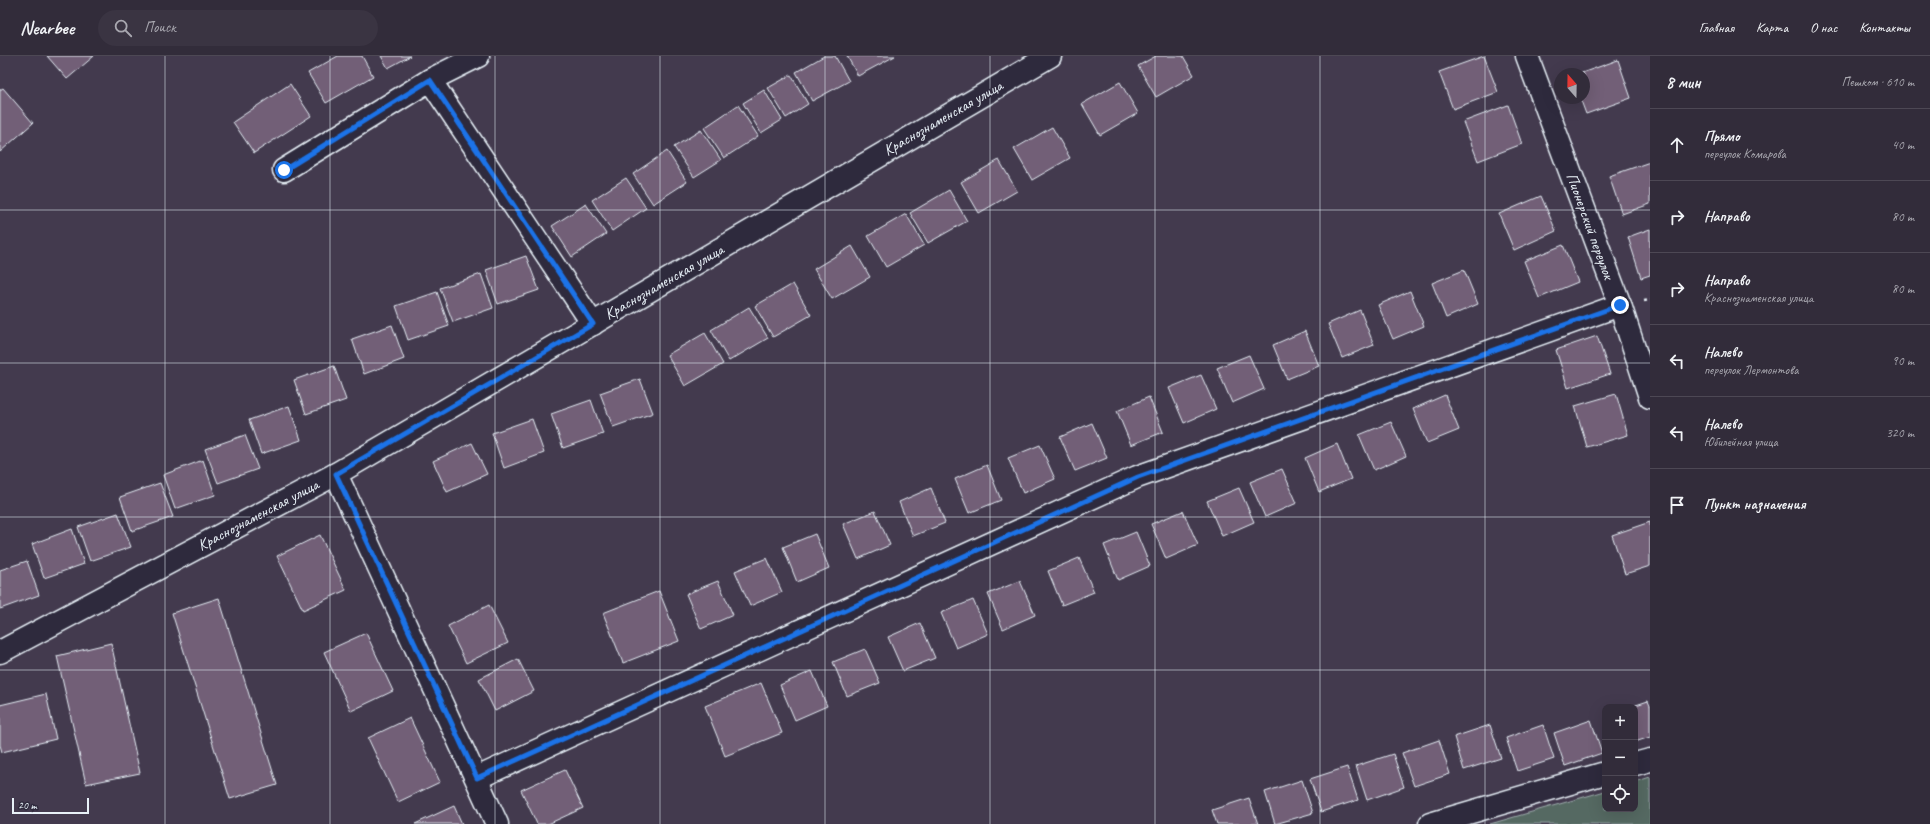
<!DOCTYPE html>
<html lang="ru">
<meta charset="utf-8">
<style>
:root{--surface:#322c3a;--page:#3a3442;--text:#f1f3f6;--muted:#a8a7af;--line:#4d4854}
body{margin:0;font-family:Caveat,sans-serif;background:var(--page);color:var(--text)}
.controls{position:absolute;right:12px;bottom:12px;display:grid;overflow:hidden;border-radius:8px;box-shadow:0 4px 16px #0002}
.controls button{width:36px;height:36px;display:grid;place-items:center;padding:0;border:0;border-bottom:1px solid var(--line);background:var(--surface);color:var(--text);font:20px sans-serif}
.compass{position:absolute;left:1554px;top:12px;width:36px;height:36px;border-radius:50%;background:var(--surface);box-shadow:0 4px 16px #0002;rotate:340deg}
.scale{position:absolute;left:12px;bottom:10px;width:77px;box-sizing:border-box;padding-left:4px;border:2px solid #e8f1f8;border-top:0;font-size:11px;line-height:14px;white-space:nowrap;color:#e8f1f8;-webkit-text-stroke:3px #2f2a3d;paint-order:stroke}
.stop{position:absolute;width:12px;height:12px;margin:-9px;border:3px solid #1a73e8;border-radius:50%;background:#fff}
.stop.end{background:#1a73e8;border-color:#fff;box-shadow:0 1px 4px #0008}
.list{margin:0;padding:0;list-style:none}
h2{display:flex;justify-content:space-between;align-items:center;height:52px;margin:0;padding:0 16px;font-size:17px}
h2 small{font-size:13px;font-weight:400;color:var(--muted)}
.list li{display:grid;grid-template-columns:26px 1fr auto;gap:12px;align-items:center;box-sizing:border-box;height:72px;padding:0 16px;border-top:1px solid var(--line)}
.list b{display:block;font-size:15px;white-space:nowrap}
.list p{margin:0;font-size:13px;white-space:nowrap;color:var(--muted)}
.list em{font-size:13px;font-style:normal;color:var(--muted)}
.icon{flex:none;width:22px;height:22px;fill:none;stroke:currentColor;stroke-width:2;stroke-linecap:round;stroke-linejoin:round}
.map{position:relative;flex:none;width:1650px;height:768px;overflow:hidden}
header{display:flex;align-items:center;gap:24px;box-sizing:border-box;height:56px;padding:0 20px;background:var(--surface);border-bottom:1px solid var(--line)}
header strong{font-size:19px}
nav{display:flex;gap:22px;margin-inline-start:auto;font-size:14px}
.search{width:280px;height:36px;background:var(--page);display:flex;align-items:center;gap:10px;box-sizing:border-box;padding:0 14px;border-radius:22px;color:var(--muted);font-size:15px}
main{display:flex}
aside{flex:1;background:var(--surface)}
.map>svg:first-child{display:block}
</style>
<header>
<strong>Nearbee</strong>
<div class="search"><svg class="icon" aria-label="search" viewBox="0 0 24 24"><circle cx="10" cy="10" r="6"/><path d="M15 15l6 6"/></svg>Поиск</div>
<nav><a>Главная</a><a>Карта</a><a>О нас</a><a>Контакты</a></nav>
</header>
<main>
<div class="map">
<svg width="1650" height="768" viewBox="0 0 1650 768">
<rect width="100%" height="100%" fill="#433a4e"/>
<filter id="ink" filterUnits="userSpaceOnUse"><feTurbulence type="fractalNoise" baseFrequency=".025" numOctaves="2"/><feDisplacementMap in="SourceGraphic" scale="8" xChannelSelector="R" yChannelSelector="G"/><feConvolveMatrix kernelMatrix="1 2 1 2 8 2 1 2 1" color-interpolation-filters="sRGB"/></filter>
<g filter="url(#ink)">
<polygon fill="#556962" stroke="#9eadad" points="1650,721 1650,768 1490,768 1605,735 1605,753 1635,753 1635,726"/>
<g fill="#725e77" stroke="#e8f1f8">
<polygon points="47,0 94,0 67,23"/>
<polygon points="338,0 362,0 373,20 326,47 308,17"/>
<polygon points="381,0 410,0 388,12"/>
<polygon points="824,0 835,0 849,25 812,45 796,16"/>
<polygon points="847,0 895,0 858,20"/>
<polygon points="1156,0 1183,0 1194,19 1156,41 1138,10"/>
<polygon points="1484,0 1498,36 1453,53 1439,16"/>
<polygon points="1618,4 1631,42 1586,58 1580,42 1584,42 1584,18 1579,18"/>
<polygon points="791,19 808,48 786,62 768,32"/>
<polygon points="1120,26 1138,57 1100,79 1082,48"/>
<polygon points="290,28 311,60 254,97 233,66"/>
<polygon points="3,32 33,67 0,96 0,34"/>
<polygon points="764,34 782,64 761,77 743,47"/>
<polygon points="738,49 758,80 724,102 704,72"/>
<polygon points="1508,49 1522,88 1478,105 1463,66"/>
<polygon points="1052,71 1070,102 1032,124 1014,93"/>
<polygon points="701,74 721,104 694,121 674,91"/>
<polygon points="667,95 687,126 653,148 633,118"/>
<polygon points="999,104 1017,135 979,157 961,126"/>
<polygon points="1650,106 1650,148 1622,158 1609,120"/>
<polygon points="626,122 646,152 612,175 592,144"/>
<polygon points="949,134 967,165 928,187 910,157"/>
<polygon points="1541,140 1556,175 1514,194 1499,158"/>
<polygon points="586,148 606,178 572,201 552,170"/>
<polygon points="906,158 924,189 886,211 868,180"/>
<polygon points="1650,173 1650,219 1641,222 1628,181"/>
<polygon points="1563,189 1578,226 1539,242 1524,205"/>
<polygon points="852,190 870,221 832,243 814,213"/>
<polygon points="526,200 539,234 498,248 486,214"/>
<polygon points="1464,214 1478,248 1446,262 1432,227"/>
<polygon points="481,218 493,252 453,266 440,232"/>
<polygon points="793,228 811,259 773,281 755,250"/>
<polygon points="1410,235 1424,270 1393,283 1378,249"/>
<polygon points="437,236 449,270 408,284 396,250"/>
<polygon points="749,251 768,282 729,305 711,274"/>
<polygon points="1360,254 1374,289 1342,302 1328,268"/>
<polygon points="392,269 404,303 364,318 352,283"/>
<polygon points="1305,275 1319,310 1287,323 1273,289"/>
<polygon points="705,277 723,308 685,330 667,299"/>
<polygon points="1597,280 1610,318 1568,332 1556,294"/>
<polygon points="1249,299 1264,333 1232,347 1217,312"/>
<polygon points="334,310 346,344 306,358 294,324"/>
<polygon points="1201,319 1216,353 1184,367 1169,332"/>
<polygon points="640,323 653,357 613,371 600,337"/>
<polygon points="1616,338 1628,379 1587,391 1575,350"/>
<polygon points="1445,339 1459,374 1427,387 1413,353"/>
<polygon points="1149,341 1163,376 1131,389 1117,355"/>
<polygon points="591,344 603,378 563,392 551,358"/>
<polygon points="289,350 301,384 261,398 249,364"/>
<polygon points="532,363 544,397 504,412 492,377"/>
<polygon points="1391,366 1406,400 1374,414 1359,379"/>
<polygon points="1092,367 1107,402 1075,415 1060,381"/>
<polygon points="245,379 258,413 218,427 205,393"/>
<polygon points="472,387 487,418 447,436 433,405"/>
<polygon points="1337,388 1351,423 1319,436 1305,402"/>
<polygon points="1040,389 1055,423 1023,437 1008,402"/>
<polygon points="203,404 215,439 175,453 163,419"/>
<polygon points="987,409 1001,444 969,457 955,423"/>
<polygon points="1282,413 1297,447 1265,461 1250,426"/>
<polygon points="160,427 173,461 132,475 120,441"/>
<polygon points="931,432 945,467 913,480 899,446"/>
<polygon points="1239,432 1254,466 1222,480 1207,445"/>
<polygon points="875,455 890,489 858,503 843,468"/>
<polygon points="1183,455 1198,489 1166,503 1151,468"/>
<polygon points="118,457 131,491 90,505 78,471"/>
<polygon points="1650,466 1650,510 1625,518 1612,479"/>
<polygon points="72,473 84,508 44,522 32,488"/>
<polygon points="1136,476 1150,510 1118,524 1104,489"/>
<polygon points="815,478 829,512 797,526 783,491"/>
<polygon points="320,479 346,534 303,554 277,500"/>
<polygon points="767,502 782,536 750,550 735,515"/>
<polygon points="1079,502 1094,536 1062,549 1048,515"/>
<polygon points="27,505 39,539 0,553 0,514"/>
<polygon points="718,525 733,559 701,573 686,538"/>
<polygon points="1020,525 1035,559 1003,573 988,538"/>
<polygon points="659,535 679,585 623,607 603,557"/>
<polygon points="219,542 277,729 230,743 172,557"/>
<polygon points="973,544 988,578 956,592 941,557"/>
<polygon points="489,549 508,587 466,607 448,570"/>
<polygon points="920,567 935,602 903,615 888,581"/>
<polygon points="366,577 393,635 351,655 324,596"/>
<polygon points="111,587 140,717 86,728 57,600"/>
<polygon points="865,593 880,627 847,640 833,606"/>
<polygon points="518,603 534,635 495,655 479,623"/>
<polygon points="812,615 827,650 795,664 780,629"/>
<polygon points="761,627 782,677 725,700 705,650"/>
<polygon points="46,638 56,683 2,696 0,689 0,649"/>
<polygon points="1648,645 1650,650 1650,681 1635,686 1635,651 1630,651"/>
<polygon points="410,662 440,726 398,746 368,682"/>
<polygon points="1591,664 1602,697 1565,710 1554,677"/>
<polygon points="1490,669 1501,702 1464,714 1454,681"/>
<polygon points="1543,669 1554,703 1517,715 1506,682"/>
<polygon points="1439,684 1450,718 1414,730 1402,697"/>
<polygon points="1393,698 1404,731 1367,744 1356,710"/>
<polygon points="1347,711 1358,744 1321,756 1310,723"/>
<polygon points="565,714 583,752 548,768 537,768 521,734"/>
<polygon points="1302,724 1313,757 1275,768 1265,736"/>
<polygon points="1249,742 1258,768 1217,768 1212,754"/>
<polygon points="454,750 462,768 415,768"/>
</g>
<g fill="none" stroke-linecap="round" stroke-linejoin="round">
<defs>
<g id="minor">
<polyline points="1527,0 1620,249 1650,341"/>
<polyline points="430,24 593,268"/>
<polyline points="284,114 430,24 478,0"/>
<polyline points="336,418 497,768"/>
<polyline points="0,596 336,418 1050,0"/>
<polyline points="1635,708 1650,704"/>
<polyline points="477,722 1137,421 1620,249"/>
<polyline points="1430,768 1605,717"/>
</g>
</defs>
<use href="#minor" stroke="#e8f1f8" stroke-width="25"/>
<polyline stroke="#e8f1f8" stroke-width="2.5" stroke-dasharray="3 3" stroke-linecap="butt" points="1644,245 1650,244"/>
<use href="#minor" stroke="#2f2a3d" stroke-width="22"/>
</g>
</g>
<g fill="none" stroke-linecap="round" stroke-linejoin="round" filter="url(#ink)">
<polyline stroke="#1a73e8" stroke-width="5" points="284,114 430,24 593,268 336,418 477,722 1138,421 1620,249"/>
</g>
<path fill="none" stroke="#e8f1f8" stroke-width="1" stroke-opacity="0.55" d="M 165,0 L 165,768M 330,0 L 330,768M 495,0 L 495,768M 660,0 L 660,768M 825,0 L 825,768M 990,0 L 990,768M 1155,0 L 1155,768M 1320,0 L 1320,768M 1485,0 L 1485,768M 0,154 L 1650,154M 0,307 L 1650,307M 0,461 L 1650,461M 0,614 L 1650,614"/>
<g text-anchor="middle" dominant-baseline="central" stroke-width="3.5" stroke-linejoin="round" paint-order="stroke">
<g font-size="16" fill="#e8f1f8" stroke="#2f2a3d">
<text transform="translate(943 62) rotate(-30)">Краснознаменская улица</text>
<text transform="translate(1590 170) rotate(70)">Пионерский переулок</text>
<text transform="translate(664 226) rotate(-30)">Краснознаменская улица</text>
<text transform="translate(258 459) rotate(-28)">Краснознаменская улица</text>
</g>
</g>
</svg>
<div class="controls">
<button>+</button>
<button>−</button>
<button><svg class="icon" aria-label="locate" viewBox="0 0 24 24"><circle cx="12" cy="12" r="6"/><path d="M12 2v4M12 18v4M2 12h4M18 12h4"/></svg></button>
</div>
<svg class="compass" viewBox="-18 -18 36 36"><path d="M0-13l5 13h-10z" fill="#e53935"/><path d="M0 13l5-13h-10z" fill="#a8a7af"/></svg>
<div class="scale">20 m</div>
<div class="stop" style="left:284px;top:114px"></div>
<div class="stop end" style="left:1620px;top:249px"></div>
</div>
<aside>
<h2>8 мин<small>Пешком · 610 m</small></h2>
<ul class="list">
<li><svg class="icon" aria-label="ahead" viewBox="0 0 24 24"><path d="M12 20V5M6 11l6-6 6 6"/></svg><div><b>Прямо</b><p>переулок Комарова</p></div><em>40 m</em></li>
<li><svg class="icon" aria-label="right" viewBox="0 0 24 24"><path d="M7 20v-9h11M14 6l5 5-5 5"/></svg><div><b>Направо</b></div><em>80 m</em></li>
<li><svg class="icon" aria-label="right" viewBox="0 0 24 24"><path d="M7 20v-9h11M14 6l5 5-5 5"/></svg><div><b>Направо</b><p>Краснознаменская улица</p></div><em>80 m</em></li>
<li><svg class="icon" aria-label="left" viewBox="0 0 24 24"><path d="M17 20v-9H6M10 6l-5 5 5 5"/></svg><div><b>Налево</b><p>переулок Лермонтова</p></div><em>90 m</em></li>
<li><svg class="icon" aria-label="left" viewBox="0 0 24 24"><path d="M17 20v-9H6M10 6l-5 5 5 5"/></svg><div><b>Налево</b><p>Юбилейная улица</p></div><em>320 m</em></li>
<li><svg class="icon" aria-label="arrive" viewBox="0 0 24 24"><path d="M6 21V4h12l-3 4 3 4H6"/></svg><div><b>Пункт назначения</b></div></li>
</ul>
</aside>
</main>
